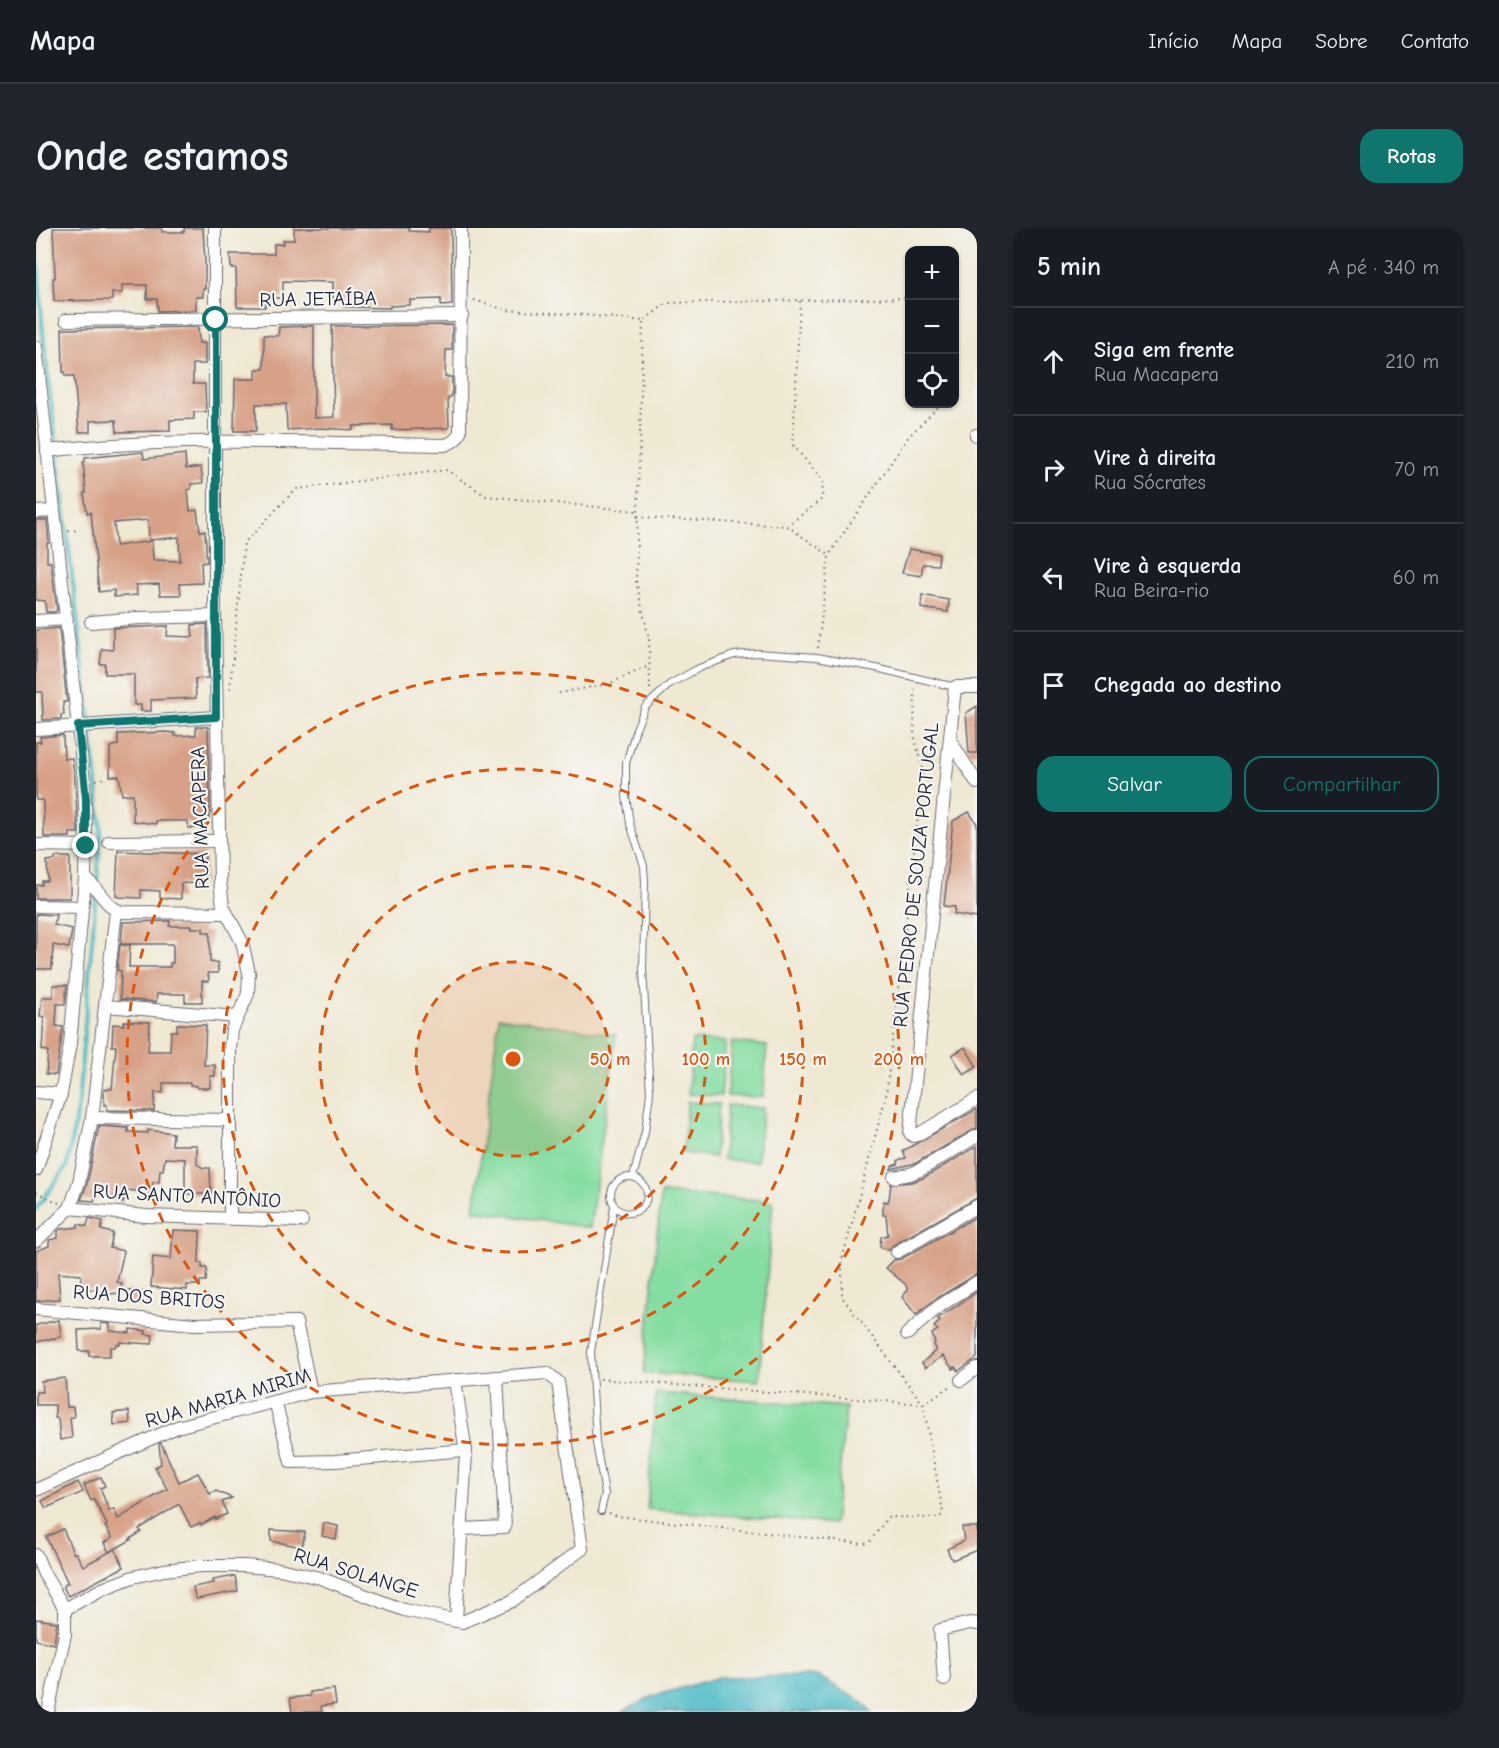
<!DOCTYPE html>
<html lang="pt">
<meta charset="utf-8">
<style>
:root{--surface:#171b24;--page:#20242c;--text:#f1f3f6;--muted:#9ea1a6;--line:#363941;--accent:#0f766e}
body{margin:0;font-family:"Comic Neue",sans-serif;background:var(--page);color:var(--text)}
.controls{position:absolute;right:18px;top:18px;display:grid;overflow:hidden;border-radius:12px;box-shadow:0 2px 4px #0004}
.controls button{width:54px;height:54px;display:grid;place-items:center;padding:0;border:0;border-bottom:2px solid var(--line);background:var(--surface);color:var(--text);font:30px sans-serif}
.stop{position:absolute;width:18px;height:18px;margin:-14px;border:4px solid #0f766e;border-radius:50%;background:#fff}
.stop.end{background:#0f766e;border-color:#fff;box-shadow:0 2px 6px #0008}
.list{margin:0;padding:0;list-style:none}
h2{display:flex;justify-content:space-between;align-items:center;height:78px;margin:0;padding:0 24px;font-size:26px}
h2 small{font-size:20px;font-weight:400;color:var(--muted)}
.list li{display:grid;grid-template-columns:39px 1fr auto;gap:18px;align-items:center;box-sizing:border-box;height:108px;padding:0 24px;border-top:2px solid var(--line)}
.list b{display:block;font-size:22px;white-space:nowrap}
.list p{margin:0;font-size:20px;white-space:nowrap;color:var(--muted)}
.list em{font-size:20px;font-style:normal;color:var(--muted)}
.actions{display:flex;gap:12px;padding:18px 24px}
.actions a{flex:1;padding:14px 0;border:2px solid var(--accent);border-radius:18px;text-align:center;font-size:21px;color:var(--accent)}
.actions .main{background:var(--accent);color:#fff}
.icon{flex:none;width:33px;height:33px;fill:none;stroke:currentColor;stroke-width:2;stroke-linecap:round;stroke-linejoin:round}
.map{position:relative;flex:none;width:941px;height:1484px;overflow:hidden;border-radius:18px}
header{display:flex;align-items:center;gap:36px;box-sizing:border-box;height:84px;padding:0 30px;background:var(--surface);border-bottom:2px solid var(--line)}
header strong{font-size:28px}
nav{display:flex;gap:33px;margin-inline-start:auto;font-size:21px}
.intro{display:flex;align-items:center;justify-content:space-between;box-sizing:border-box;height:144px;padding:0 36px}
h1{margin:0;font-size:42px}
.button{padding:15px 27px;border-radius:18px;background:var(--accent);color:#fff;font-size:21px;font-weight:700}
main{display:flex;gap:36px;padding:0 36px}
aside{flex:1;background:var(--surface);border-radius:18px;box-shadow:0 2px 4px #0004}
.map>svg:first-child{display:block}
</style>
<header>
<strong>Mapa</strong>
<nav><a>Início</a><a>Mapa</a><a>Sobre</a><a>Contato</a></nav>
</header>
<div class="intro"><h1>Onde estamos</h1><a class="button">Rotas</a></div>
<main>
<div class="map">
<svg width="941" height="1484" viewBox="0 0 941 1484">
<rect width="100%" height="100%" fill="#f6f6f2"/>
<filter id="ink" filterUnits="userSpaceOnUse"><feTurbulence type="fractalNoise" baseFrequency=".0167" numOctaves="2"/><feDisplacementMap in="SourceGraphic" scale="12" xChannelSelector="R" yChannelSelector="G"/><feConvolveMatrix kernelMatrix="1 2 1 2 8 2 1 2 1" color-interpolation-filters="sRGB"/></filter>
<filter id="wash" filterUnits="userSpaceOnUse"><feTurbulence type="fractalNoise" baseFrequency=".008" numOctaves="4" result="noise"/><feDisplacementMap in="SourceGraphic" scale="24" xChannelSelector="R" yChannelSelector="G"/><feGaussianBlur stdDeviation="1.35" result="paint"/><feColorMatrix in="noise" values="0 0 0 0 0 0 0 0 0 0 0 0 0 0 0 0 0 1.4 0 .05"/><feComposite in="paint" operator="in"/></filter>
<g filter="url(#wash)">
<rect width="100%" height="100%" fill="#efe8d3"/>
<g fill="#84dda2" stroke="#53806e" stroke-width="1.5">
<polygon points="463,789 580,807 554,1000 438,982"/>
<polygon points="656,812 690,814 685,868 652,866"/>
<polygon points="696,814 731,818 727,869 691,868"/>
<polygon points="651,874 683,876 679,929 647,925"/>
<polygon points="691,877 727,880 721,934 687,931"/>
<polygon points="625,965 737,973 723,1153 608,1145"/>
<polygon points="620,1165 810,1179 798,1296 611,1281"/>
</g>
<polygon fill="#4cbac5" stroke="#376e80" stroke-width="1.5" points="782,1448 828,1475 835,1484 585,1484 618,1468 683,1449"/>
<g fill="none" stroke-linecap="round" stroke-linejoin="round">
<g stroke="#4cbac5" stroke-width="4">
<polyline points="0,7 7,107 59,537 65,600 61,656"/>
<polyline points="0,981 31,938 42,877 60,666"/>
</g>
</g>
<g id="blocks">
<g fill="#d7a187" fill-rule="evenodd">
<polygon points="17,0 126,0 126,4 148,4 148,0 167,0 169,34 169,61 167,61 167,69 160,69 160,82 122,83 121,71 111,71 111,57 86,57 86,65 76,65 76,72 18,73 17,50 19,50"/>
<polygon points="258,0 373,0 373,3 393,4 393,0 415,0 416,77 405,78 405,71 374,72 374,77 354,78 354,80 307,79 307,70 297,70 297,54 247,53 247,70 229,70 229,79 201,79 200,40 195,40 194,26 238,26 238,16 247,16 247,12 258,12"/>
<polygon points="416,97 416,122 410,122 409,149 416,149 416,168 412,170 413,200 356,202 356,197 317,198 317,202 285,200 251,202 250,176 220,176 220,203 198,203 199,151 220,151 220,141 228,141 228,107 242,108 243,99 278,98 278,190 298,189 296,98"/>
<polygon points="162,99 163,115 169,115 169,136 157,136 157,156 169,156 170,184 158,184 158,191 134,192 134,203 81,204 80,192 54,193 54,204 43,204 38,148 29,148 29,144 27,144 26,101"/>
<path d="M 107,224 L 108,231 L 149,226 L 150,241 L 165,239 L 167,255 L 155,256 L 155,261 L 152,262 L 154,283 L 161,282 L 164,303 L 169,303 L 171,334 L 165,335 L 166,355 L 144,356 L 145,367 L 124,367 L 123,356 L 100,357 L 101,367 L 78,369 L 78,362 L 63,364 L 55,284 L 51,285 L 48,265 L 50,265 L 47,234 L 49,234 L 49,230 ZM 112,292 L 113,312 L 143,309 L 144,333 L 117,332 L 116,313 L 80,318 L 78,295 Z"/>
<polygon points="0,292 11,292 13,315 11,315 11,334 15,334 21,382 19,384 10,384 9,373 0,372"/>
<polygon points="873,321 903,326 902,337 887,336 885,348 866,345"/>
<polygon points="886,367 913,372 912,384 885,380"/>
<polygon points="171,396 172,450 159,451 160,470 115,472 115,483 105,483 105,477 98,477 98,446 69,446 69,436 64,436 66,421 77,422 77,400 132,398 131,408 157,409 156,397"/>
<polygon points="23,400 31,474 27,474 28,487 25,487 25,491 7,492 6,464 0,464 0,402"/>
<polygon points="941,478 941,525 933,525 930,485"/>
<polygon points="160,499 172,499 174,585 173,585 173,590 167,590 168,600 152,600 152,593 120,593 120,596 97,593 97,566 86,567 83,548 74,548 74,519 82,517 82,506 130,504 139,505 139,508 160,507"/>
<polygon points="27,507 28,531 36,530 39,551 42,605 34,605 34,609 8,609 7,572 0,572 0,514 5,514 4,509"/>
<polygon points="933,584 941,596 941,690 918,686 919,679 908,678 917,593"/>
<polygon points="82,623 169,626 168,656 145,655 145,671 124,670 124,663 105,662 105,670 83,669 80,668"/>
<polygon points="19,629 34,629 34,670 0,670 0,657 6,657 6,653 12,653 11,633 19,632"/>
<polygon points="0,686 20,687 18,697 36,701 33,720 17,717 16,741 0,741"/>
<polygon points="134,693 133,698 156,698 156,700 167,700 167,704 174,704 174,734 182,735 182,745 172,745 173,753 166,753 166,774 149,774 149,766 121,766 120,774 84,771 85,743 81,742 84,717 94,717 93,739 134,739 134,735 137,735 137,716 85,716 87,694"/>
<polygon points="17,757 31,757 29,776 21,776 20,798 27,799 20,847 10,846 12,823 6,822 8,789 4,788 6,769 17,769"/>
<polygon points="88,793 114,794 112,823 134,823 135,803 141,803 141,796 170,797 168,837 179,837 179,848 174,848 174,860 161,860 161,858 154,857 154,855 127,855 127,865 119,864 118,883 71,882 71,877 68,877 68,861 76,861 80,818 76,818 77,796 88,797"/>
<polygon points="929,819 941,839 928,847 916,827"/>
<polygon points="941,881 941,900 880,935 855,941 856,938 862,936 862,932 870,930 867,923"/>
<polygon points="63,898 92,900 92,904 112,905 112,902 137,905 136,917 161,917 161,936 167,940 174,940 175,966 149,966 149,931 129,930 127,942 124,942 123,954 117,954 116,965 91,962 87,975 61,966 58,973 45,972 51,956"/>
<polygon points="941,918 941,970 857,1017 853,1022 844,1019 845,1009 852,1007 850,987 847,987 847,982 848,973 852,974 853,971 855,956 876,954 887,950"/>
<polygon points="941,988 941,1046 898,1072 880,1087 866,1069 872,1062 869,1056 850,1040 858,1032 865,1031"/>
<polygon points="53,990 67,993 65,1002 77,1005 74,1020 88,1023 81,1054 86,1055 84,1065 63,1067 64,1063 44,1059 45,1047 22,1045 24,1071 0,1073 0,1023 13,1018 13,1012 22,1010 22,1003 25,1001 42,999 42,996 51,998"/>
<polygon points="137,1002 164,1003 163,1035 166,1035 166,1040 171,1040 170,1053 164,1053 164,1057 151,1057 151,1062 115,1059 117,1029 135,1031"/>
<polygon points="91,1062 114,1067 113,1077 93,1074"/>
<polygon points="941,1064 941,1130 922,1143 919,1139 917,1141 907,1128 889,1140 886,1135 900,1122 897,1117 899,1115 896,1106 902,1102 898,1099 904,1093 901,1091"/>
<polygon points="23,1092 25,1109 0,1114 0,1097"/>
<polygon points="65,1095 74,1096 74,1103 94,1105 94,1101 110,1103 109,1106 117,1107 116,1116 84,1114 84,1116 80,1116 79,1119 74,1119 74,1128 53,1128 53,1123 43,1123 42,1102 65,1101"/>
<polygon points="29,1150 31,1179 37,1179 38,1189 34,1189 36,1210 24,1212 22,1190 19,1190 19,1177 0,1177 0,1164 6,1164 5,1153"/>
<polygon points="93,1183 94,1195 78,1197 77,1185"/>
<polygon points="125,1215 143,1254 162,1245 174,1266 180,1263 196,1270 186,1274 191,1286 179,1291 179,1289 165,1297 164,1295 155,1299 143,1276 103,1301 105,1304 94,1311 95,1312 73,1324 68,1315 76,1310 69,1298 71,1297 58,1271 55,1273 48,1257 65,1249 69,1258 64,1260 73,1283 78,1281 82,1291 131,1261 119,1239 125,1236 123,1216"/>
<polygon points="42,1254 47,1264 10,1280 6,1273"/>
<polygon points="288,1295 302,1298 300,1311 286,1308"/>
<polygon points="926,1299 941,1299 941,1322 916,1332 911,1321 928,1313"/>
<polygon points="27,1301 38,1326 40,1325 47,1338 79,1321 88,1339 32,1368 27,1358 32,1355 10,1309"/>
<polygon points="235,1302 269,1304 266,1319 235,1313"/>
<polygon points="199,1348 202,1363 161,1371 159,1369 157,1359 178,1355 177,1352"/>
<polygon points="0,1391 21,1394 18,1416 0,1412"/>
<polygon points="298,1461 300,1476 285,1478 286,1484 256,1484 254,1470 274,1468 274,1464"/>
</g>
</g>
</g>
<g filter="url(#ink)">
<use href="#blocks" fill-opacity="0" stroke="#6a6770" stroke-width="1.5"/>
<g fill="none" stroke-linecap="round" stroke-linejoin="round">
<defs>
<g id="service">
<circle cx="593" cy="967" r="18"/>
<polyline points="597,949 609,904 614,865 607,741 609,654 608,638 594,596 590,568 590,535 600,501 609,479 634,456 663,440 698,427 721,425 781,429 840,440 919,459"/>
<polyline points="565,1283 569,1266 560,1215 555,1124 578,979"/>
</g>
<g id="minor">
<polyline points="179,0 179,388 184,653 187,678 206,714 213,745 212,766 196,802 194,821 194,990"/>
<polyline points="30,92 426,88"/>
<polyline points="0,119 48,553 50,600 49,650 34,816 25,866 0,942"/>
<polyline points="940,207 941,207"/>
<path d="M 11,223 C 142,208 277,215 409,217 C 417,214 421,212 424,204 L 425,0"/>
<polyline points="0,284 18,283"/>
<polyline points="0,393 31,391"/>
<polyline points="55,394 103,390 179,388"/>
<polyline points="941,459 919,459 874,905 877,908 883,906 941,871"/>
<polyline points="0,501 180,489"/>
<polyline points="914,512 941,555"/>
<polyline points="73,614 183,613"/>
<polyline points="0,617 50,618"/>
<path d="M 49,650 C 62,659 70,680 86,684 L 190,685"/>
<polyline points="0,678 46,679"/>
<polyline points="70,778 201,789"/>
<polyline points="0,864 25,866"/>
<polyline points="56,890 193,892"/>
<polyline points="858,949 874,946 884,942 941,908"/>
<polyline points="34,980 110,988 266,993"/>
<polyline points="0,1013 34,980 43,954 56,890 80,683"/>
<polyline points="861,1024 941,978"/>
<polyline points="0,1081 158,1096 260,1094 275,1164"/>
<polyline points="871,1106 902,1079 941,1054"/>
<polyline points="419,1152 430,1225 420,1393"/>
<polyline points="925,1152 941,1140"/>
<polyline points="239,1173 255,1234 299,1233 430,1222"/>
<polyline points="0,1262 141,1199 275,1164 511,1145 522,1154 546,1321 476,1373 426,1394 368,1382 284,1350 243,1341 208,1338 165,1338 128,1342 97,1349 66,1361 29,1381 29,1406 12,1484"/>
<polyline points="426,1301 469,1299 461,1149"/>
<polyline points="0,1327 8,1346 29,1381"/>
<polyline points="908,1452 904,1402 934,1395 941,1396"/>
</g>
</defs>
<use href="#service" stroke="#6a6770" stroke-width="8"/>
<use href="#minor" stroke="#6a6770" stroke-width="14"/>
<g stroke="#6a6770" stroke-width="2" stroke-dasharray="1.5 4.5" stroke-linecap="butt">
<polyline points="438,72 470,82 549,87 607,93"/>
<polyline points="601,289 751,298 786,271 787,253 757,217 764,72"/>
<polyline points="751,298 793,327"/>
<polyline points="32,303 44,302"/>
<polyline points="782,420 793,327 873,208 905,176"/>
<polyline points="194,461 208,315 260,261 411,242 450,268 601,283"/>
<polyline points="614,461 613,411 600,353 607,93 631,75 874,70"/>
<polyline points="523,465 572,456 613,438"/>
<polyline points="60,552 69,550"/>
<polyline points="0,964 23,975"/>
<polyline points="564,1151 887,1176 915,1158"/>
<polyline points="573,1285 581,1288 827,1316 833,1315 852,1289 904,1290 907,1284 887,1176 806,1069 806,1032 850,868 887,545 878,506 879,458"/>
</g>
<use href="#service" stroke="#fff" stroke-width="6"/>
<use href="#minor" stroke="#fff" stroke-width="12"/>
</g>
</g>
<g fill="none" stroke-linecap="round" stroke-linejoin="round" filter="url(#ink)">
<polyline stroke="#0f766e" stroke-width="8" points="50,618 50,571 42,498 180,489 180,92"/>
</g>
<circle cx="477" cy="831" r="97" fill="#de560e" fill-opacity=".12"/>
<g fill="none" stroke="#de560e" stroke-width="3" stroke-dasharray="10 8">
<circle cx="477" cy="831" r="97"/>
<circle cx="477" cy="831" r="193"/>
<circle cx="477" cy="831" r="290"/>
<circle cx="477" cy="831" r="386"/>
</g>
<g text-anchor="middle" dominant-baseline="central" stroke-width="4.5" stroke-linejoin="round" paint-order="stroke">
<g font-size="20" fill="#22223b" stroke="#f6f6f2">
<text transform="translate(282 71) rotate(-1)">RUA JETAÍBA</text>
<text transform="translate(164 590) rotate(-92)">RUA MACAPERA</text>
<text transform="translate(880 647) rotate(-84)">RUA PEDRO DE SOUZA PORTUGAL</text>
<text transform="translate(151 968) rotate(3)">RUA SANTO ANTÔNIO</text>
<text transform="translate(113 1069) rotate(4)">RUA DOS BRITOS</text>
<text transform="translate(192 1170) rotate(-16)">RUA MARIA MIRIM</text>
<text transform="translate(320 1345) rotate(17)">RUA SOLANGE</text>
</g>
</g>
<circle cx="477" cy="831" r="9" fill="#de560e" stroke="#f6f6f2" stroke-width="3"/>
<g font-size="18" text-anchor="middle" font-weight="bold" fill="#de560e" stroke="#f6f6f2" stroke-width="4.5" stroke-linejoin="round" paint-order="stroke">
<text x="574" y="837">50 m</text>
<text x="670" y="837">100 m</text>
<text x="767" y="837">150 m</text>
<text x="863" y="837">200 m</text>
</g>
</svg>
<div class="controls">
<button>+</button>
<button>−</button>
<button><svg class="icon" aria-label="locate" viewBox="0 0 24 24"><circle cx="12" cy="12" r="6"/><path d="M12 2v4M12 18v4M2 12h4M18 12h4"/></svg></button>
</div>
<div class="stop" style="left:180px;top:92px"></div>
<div class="stop end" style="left:50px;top:618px"></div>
</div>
<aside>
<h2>5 min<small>A pé · 340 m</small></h2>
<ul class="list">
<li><svg class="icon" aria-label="ahead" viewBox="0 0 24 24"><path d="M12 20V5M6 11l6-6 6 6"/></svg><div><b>Siga em frente</b><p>Rua Macapera</p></div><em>210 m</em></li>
<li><svg class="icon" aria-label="right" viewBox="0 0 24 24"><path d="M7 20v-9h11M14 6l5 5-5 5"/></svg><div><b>Vire à direita</b><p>Rua Sócrates</p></div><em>70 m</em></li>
<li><svg class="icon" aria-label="left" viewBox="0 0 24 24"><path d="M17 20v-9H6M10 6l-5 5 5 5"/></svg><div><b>Vire à esquerda</b><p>Rua Beira-rio</p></div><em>60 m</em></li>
<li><svg class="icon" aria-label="arrive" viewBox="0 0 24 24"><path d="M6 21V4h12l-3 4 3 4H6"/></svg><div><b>Chegada ao destino</b></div></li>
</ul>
<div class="actions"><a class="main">Salvar</a><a>Compartilhar</a></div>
</aside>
</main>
